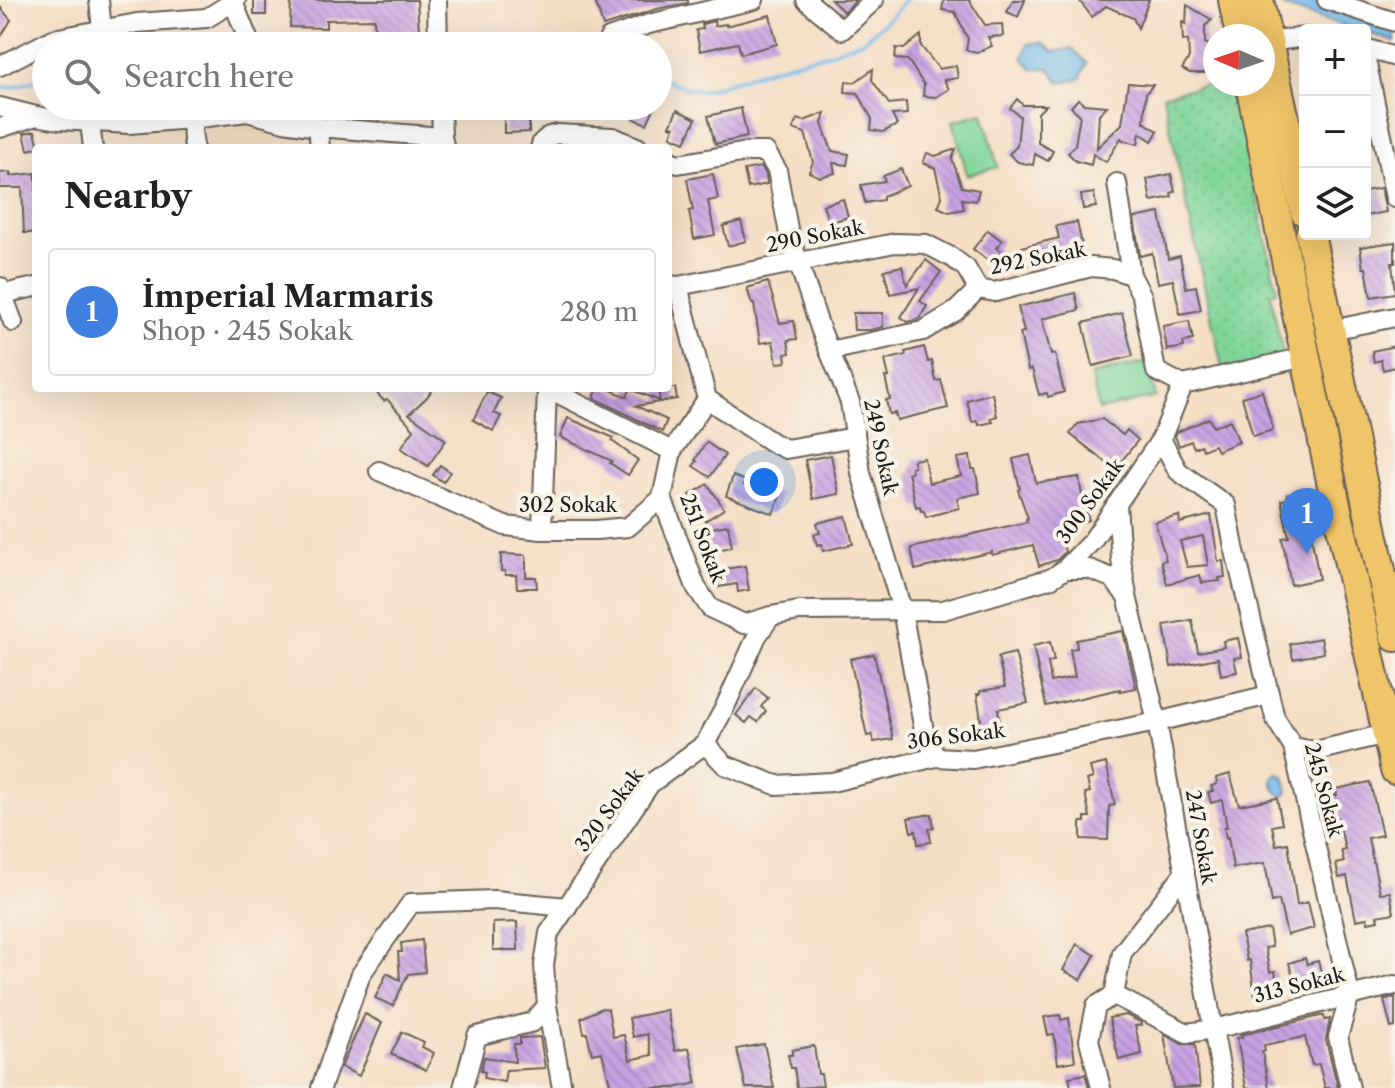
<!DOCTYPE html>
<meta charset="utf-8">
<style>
:root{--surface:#fff;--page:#f2f2f2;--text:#222;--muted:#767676;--line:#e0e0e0;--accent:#ea580c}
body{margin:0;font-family:"Libre Caslon Text",serif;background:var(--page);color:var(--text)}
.controls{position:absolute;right:24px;top:24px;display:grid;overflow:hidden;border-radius:8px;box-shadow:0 8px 32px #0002}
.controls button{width:72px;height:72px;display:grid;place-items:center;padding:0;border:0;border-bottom:2px solid var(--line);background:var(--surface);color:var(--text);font:40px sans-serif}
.compass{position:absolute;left:1203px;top:24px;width:72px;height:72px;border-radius:50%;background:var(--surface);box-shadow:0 8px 32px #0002;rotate:272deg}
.you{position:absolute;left:764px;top:482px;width:28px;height:28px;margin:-20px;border:6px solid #fff;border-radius:50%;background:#1a73e8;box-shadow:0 0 0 12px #1a73e833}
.badge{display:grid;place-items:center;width:52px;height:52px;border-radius:50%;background:var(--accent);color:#fff;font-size:26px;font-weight:700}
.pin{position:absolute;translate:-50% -66px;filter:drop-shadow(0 2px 4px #0008)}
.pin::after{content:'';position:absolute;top:42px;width:28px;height:24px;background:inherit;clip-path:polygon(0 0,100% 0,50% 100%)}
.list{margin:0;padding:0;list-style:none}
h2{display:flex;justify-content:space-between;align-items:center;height:104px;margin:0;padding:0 32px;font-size:34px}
h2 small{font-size:26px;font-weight:400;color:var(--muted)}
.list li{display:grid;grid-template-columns:52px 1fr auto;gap:24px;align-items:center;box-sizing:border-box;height:128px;margin:0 16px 16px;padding:0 16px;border:2px solid var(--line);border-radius:8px}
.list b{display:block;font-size:30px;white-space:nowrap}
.list p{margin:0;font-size:26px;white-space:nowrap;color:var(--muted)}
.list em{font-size:26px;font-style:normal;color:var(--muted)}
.icon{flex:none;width:44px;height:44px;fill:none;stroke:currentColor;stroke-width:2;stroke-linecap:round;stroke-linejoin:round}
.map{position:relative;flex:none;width:1395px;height:1088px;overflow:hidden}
.search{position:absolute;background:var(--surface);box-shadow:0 8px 32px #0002;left:32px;top:32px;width:640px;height:88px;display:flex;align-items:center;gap:20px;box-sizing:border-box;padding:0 28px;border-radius:44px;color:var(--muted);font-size:30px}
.panel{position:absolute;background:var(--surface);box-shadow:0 8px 32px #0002;left:32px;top:144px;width:640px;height:248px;border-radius:8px}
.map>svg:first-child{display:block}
</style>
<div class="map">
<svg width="1395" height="1088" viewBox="0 0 1395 1088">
<defs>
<pattern id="park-dots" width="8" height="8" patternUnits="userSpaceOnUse" patternTransform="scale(2)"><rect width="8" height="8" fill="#80d69a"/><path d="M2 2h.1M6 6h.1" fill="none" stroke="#6eb784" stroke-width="1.8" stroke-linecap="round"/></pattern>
<pattern id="building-back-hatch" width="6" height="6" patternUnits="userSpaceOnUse" patternTransform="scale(2)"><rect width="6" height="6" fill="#c7a0e1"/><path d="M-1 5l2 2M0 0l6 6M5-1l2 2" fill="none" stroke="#aa89c0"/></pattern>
</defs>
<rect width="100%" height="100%" fill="#f7f3e8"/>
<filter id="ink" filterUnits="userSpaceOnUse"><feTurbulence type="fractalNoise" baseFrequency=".0125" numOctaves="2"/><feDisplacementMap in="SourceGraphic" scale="16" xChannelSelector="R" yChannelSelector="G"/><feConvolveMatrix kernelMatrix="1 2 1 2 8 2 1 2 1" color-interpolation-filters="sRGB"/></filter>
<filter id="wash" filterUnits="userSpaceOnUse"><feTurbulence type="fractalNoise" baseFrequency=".006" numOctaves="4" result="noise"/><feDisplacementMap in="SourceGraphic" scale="32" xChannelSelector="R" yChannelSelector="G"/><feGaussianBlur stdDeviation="1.8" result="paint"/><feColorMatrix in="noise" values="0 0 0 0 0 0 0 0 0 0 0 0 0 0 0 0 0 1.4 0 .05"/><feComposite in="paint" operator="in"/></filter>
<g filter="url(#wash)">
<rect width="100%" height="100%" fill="#f5dec4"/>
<g fill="#80d69a" stroke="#4e795b" stroke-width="2">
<polygon points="983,113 998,167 967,175 953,121"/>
<polygon points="1148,362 1156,397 1099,410 1091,375"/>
</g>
<polygon fill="url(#park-dots)" stroke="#4e795b" stroke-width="2" points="1215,83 1232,84 1277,291 1270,293 1284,359 1223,372 1163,95"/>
<g fill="#75b9eb" stroke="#486a84" stroke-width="2">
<polygon points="1281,0 1310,0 1395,28 1395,42 1365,32 1365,30 1358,30 1282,6"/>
<polygon points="1042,42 1054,52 1072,48 1087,63 1080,79 1060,83 1049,68 1033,69 1023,58 1028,44"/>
<path d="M 1277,773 L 1284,776 L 1288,791 L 1285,796 C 1277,796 1271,785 1272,777 Z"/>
</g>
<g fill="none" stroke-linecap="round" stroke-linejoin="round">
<g stroke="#75b9eb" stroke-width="4">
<polyline points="197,46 229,43 239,46"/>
<polyline points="658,77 686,88 703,91 770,69 829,53 864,40 891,17 905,0"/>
<path d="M 0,88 C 16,88 31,82 46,76"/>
</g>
</g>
<g id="blocks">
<g fill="url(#building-back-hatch)" fill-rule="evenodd">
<rect x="254" y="0" width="12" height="15"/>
<polygon points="291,0 417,0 420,46 376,46 374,19 326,20 326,28 290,27"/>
<polygon points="595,0 688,0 688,3 657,9 603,26"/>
<polygon points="831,0 856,0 844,12"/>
<polygon points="944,0 969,0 985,25 1002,24 1003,36 988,37 992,46 978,52 966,50 968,39 955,12 942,10"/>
<polygon points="1013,0 1025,0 1018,17 1007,12"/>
<polygon points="1079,0 1149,0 1138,28 1133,18 1106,6 1092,17"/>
<polygon points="1187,5 1212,20 1205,26 1205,43 1210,45 1206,54 1215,57 1215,66 1210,73 1190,73 1182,69 1189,58 1188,40 1183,41 1182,22 1186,24"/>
<polygon points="0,7 11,20 0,38"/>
<polygon points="770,15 777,44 741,54 738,43 700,51 696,30 703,29 702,24 714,21 715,26 726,24 726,26"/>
<polygon points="921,35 921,46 939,69 956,66 958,78 944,80 949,89 936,97 923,96 924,85 908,60 895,59 896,48 904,49"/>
<polygon points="873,69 872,80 889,104 906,102 907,114 892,115 897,125 883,132 871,130 872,119 858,93 845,92 846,81 855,82"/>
<polygon points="1128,83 1153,85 1146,93 1144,122 1158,131 1152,141 1140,133 1138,144 1123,140 1121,138 1106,162 1093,154 1091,165 1076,161 1068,153 1075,145 1080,115 1071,107 1078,99 1084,104 1107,106 1099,114 1097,148 1122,124"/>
<polygon points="1017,99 1023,105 1046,105 1038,113 1038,143 1053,151 1048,161 1035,154 1033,165 1018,162 1009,154 1017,146 1020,116 1010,108"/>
<polygon points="637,106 655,106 647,124 632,118"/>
<polygon points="741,108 747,137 715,144 708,116"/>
<polygon points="677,110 696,119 685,142 671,136 674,127 670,126"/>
<polygon points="509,111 523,111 523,118 529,118 529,132 504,133 504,116 509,116"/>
<polygon points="825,113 822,124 832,151 849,154 847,165 833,163 835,173 820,177 809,172 813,162 805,133 793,129 797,119 804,121"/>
<polygon points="35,131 39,147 28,150 24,133"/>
<polygon points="956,149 952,159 962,187 979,190 976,201 962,199 964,209 949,212 938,207 942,197 935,168 923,163 927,153 935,156"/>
<polygon points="761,167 766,174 767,184 748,188 744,170"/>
<polygon points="901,169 908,186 883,196 883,200 865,203 861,185 885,181 883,176"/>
<polygon points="10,172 10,176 36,173 36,233 24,233 22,188 0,188 0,173"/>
<polygon points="713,174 718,199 708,201 715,235 694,239 689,211 693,210 687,179"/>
<polygon points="1171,174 1175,192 1171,193 1172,197 1151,201 1147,179"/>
<polygon points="1381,188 1386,212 1365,216 1365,191"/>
<polygon points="1094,193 1096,207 1083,209 1081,195"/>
<polygon points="843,199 848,217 829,223 823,205"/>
<polygon points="1160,213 1168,259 1180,256 1186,288 1196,286 1201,310 1180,314 1173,280 1158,283 1152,253 1140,256 1134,218"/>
<polygon points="741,221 746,241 728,246 723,226"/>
<polygon points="1077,222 1083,250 1026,265 1022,247 1059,238 1056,226"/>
<polygon points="988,230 1002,241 996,248 1009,259 1000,270 973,249"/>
<polygon points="1395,242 1395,263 1392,263 1395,293 1371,297 1366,268 1363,268 1360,247"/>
<polygon points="926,260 941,272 920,301 927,306 919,319 908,322 901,317 919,288 890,294 884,270 902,266 907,285"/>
<polygon points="768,282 780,323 794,321 797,339 788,340 790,353 785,354 786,362 777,363 773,341 760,343 754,304 752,304 747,288"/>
<polygon points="1075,293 1079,310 1042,319 1051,355 1055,354 1064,392 1048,397 1047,393 1039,395 1032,369 1028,370 1020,333 1024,332 1018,307"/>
<polygon points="853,313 883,313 883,327 870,330 854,330"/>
<polygon points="1122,313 1133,356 1093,366 1083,323"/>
<polygon points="1189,321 1193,340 1183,342 1184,347 1167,350 1163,326"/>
<polygon points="1395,346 1395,367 1383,370 1381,360 1374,362 1372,351"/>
<polygon points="924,347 928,362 932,361 936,381 941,380 948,408 897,420 895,413 889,414 886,400 890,399 885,377 889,377 885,360 906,355 905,352"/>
<polygon points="372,388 433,388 427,397 409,414 446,440 428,466 401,448 414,429 387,399 384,401"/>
<polygon points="598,388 606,388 627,397 630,389 660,401 658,388 675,388 677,399 636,406 667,420 662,432 594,398"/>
<polygon points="1262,391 1273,430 1253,436 1242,397"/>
<polygon points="487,392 501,398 494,413 501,416 493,431 473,420"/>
<polygon points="992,393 997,416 991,418 993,422 979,425 978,421 972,422 967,400"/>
<polygon points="568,418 614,438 612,441 638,460 628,475 610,463 612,461 560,437"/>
<polygon points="1209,418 1213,427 1230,420 1239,442 1217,451 1214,445 1203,450 1201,445 1194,448 1191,441 1179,446 1175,436 1177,432"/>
<polygon points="1102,419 1123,435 1127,430 1138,440 1115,469 1070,434 1078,424"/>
<polygon points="706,442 725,455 710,477 693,466 697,461 695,460"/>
<polygon points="831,455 839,494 813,499 805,460"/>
<polygon points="1030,455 1036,483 1079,477 1083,503 1089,520 1059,529 1065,552 1057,560 1039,566 1033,545 992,555 992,552 915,570 911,548 1027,522 1026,519 1028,518 1018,490 1020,489 1013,459"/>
<polygon points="970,456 972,469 975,469 980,493 957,498 959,508 926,517 924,511 921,511 920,506 916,507 911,485 908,473 912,472 911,467 914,466 913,460 924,458 929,483 961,476 957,458"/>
<polygon points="440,465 450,472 443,482 433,475"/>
<polygon points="733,476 746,481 744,485 767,494 769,489 781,494 773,514 726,496"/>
<polygon points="708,484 724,509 705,521 704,514 699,517 693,507 696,505 690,495"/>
<polygon points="1303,491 1319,579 1291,585 1282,538 1289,537 1281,500 1288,499 1287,494"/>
<path d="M 1211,515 L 1218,561 L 1223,561 L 1225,577 L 1219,578 L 1220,581 L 1202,583 L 1200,575 L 1167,584 L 1161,561 L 1166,560 L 1155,522 L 1179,516 L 1180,523 ZM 1203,536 L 1208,565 L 1187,567 L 1180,541 Z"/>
<polygon points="846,516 853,544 823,551 822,544 817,545 814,534 820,533 817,523"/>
<polygon points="728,525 732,547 710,551 706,529"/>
<polygon points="501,554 526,555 526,577 536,577 537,588 517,588 516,575 505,575 505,571 501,571"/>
<polygon points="745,566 749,590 738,592 737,584 713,588 711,576 724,574 724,569"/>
<polygon points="1192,620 1198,652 1224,647 1223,641 1238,638 1242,657 1234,658 1237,672 1221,675 1218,658 1171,667 1164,625"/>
<polygon points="1123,631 1136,688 1120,691 1120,689 1046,706 1033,646 1050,642 1054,661 1048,662 1051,682 1075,677 1070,649 1077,648 1076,640"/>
<polygon points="1321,638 1324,653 1293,659 1290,644"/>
<polygon points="1015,653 1028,703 998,709 1001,734 995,734 996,736 980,738 980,736 977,736 975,720 981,720 977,694 980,694 980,691 1005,687 998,657"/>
<polygon points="874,654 893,739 874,742 872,735 867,736 850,659"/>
<polygon points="756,688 768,698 761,707 766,711 758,722 751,717 746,723 736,715"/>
<polygon points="1106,763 1115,805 1109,806 1108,840 1081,839 1081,822 1085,822 1085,817 1090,817 1085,793 1090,792 1087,780 1093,778 1090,767"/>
<polygon points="1230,774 1239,805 1277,798 1282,824 1272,826 1276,845 1288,843 1297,905 1308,902 1314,928 1287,935 1279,900 1272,902 1265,863 1233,868 1228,837 1226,838 1224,827 1227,827 1222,800 1211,803 1208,792 1213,791 1211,786 1217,784 1216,778"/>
<polygon points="1370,782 1382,835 1368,838 1380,893 1390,892 1394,913 1377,916 1378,920 1368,922 1367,918 1356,920 1347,876 1339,878 1336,864 1344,862 1341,850 1345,849 1338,818 1322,821 1317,800 1337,795 1336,789"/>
<polygon points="932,814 934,828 929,829 931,842 918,844 916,831 911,832 908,818"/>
<polygon points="517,922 518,950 493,950 493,923"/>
<polygon points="1269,929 1272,947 1265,948 1270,972 1275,971 1278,993 1255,996 1250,960 1247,961 1242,934"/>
<polygon points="422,940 425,972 408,974 393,1006 375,998 387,973 400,980 398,952 402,952 401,943"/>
<polygon points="1077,944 1095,955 1081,980 1063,970"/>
<polygon points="1305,958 1307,964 1318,961 1322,976 1295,984 1289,963"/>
<polygon points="1395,997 1395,1027 1391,1028 1384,1000"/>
<polygon points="602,1008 608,1009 613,1037 624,1035 630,1060 652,1055 647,1034 633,1037 629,1018 667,1010 675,1051 689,1048 697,1083 674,1088 611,1088 602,1052 592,1054 587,1033 584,1033 581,1018"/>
<polygon points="365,1014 382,1023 359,1076 341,1067"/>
<polygon points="1060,1015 1061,1020 1069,1018 1075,1061 1058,1064 1054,1034 1048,1035 1044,1017"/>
<polygon points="1126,1015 1142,1023 1142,1025 1135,1026 1142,1054 1119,1060 1109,1018"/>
<polygon points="1320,1016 1324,1016 1325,1020 1330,1019 1326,1040 1338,1088 1325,1088 1319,1064 1312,1065 1305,1037 1264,1045 1265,1051 1262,1052 1269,1088 1246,1088 1237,1038 1242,1037 1241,1035"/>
<polygon points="402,1032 424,1042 422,1047 434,1053 426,1070 391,1054"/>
<polygon points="1164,1034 1182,1044 1195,1044 1200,1087 1173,1088"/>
<polygon points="540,1037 545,1068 506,1070 504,1082 484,1078 485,1072 481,1071 484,1057 515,1062 514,1044 520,1044 520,1038"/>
<polygon points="764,1044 774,1088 746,1088 737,1049"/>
<polygon points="814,1046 818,1074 821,1074 823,1086 797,1088 794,1068 791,1068 788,1055 792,1055 792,1050"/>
<polygon points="1085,1074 1089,1088 1071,1088 1069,1077"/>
</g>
</g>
</g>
<g filter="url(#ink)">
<use href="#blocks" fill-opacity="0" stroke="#686057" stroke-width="2"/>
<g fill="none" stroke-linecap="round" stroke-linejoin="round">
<defs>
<g id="minor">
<polyline points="99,0 102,30"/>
<polyline points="437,0 438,46"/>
<polyline points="806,0 842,30 874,0"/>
<polyline points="1327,0 1395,22"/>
<polyline points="233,2 251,46"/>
<polyline points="609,38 649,24 754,0"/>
<polyline points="1269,42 1305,37"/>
<polyline points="1365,48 1395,57"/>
<polyline points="1365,55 1395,198"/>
<polyline points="0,66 53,39 137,23 207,18 236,0"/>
<polyline points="441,106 442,137 444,145"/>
<polyline points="0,107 36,116 60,120 129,124 191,119 247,112 284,122 318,127 442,137"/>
<polyline points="191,119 194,148"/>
<polyline points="90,123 93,148"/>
<polyline points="318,127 320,148"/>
<polyline points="0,128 36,116"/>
<polyline points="540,148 542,142 549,136 558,134 613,137 639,148"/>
<polyline points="668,160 678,164 747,152 766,152 777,170 789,234 820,328 850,402 861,473 902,610 924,731 936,757"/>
<polyline points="1117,183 1131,275 1142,296 1156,371 1183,385"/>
<polyline points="668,285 678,286 895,243 926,244 951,257 966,268 978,289 995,292 1091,267 1113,269 1131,275"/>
<polyline points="678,286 707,399 672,451 662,498 696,587 710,608 744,624 771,616 799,611 943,610 1052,578 1065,569 1092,541 1161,439 1183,385 1305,357"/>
<polyline points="0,287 13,322"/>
<polyline points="2,294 36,287"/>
<polyline points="1331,330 1395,317"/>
<polyline points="829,351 923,331 956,311 978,289"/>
<polyline points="547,388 672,451"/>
<polyline points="707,399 773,443 786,449 855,437"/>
<polyline points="1161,439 1178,471 1226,505 1234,547 1275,718 1293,747 1350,995 1338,1037 1350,1088"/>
<polyline points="379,471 505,526 542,530 596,530 628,527 662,498"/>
<polyline points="1117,505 1121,559 1127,596 1157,722 1224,1088"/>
<polyline points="542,530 547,388"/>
<polyline points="1065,569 1089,569 1112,578 1125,594"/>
<polyline points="705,744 725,765 776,785 832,782 936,757 973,759 1157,722 1269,695"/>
<polyline points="1293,747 1316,751 1377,736"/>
<polyline points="1114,995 1122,953 1185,872"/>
<polyline points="321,1088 361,974 411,903 494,900 567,907"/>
<polyline points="463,1088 477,1036 533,1022 547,1006"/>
<polyline points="562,1088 547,1006 544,965 549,933 650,784 705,744 724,709 757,636 771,616"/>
<polyline points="1101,1088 1089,1040 1096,1006 1114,995 1187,1033 1214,1029 1395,985"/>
</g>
<g id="highway">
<polyline points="1233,0 1240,36"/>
<polyline points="1259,0 1305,212"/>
<polyline points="1250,84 1336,505 1395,770"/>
<polyline points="1310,234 1395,637"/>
</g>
</defs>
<use href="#minor" stroke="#686057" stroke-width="22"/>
<use href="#highway" stroke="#686057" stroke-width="32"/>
<use href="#minor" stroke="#fff" stroke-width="18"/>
<use href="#highway" stroke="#f0c469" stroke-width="28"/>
</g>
</g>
<g text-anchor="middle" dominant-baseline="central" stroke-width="8" stroke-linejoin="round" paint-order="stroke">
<g font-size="20" fill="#1c1c1c" stroke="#f7f3e8">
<text transform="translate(815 236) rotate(-11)">290 Sokak</text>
<text transform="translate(1038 258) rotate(-11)">292 Sokak</text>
<text transform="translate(881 447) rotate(78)">249 Sokak</text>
<text transform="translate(1090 501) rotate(-54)">300 Sokak</text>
<text x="568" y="505">302 Sokak</text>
<text transform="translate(703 538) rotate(69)">251 Sokak</text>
<text transform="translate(956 736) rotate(-7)">306 Sokak</text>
<text transform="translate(1324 790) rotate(75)">245 Sokak</text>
<text transform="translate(609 810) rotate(-53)">320 Sokak</text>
<text transform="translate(1201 837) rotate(80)">247 Sokak</text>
<text transform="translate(1299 985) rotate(-14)">313 Sokak</text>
</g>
</g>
</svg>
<div class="controls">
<button>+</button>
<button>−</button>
<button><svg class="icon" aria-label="layers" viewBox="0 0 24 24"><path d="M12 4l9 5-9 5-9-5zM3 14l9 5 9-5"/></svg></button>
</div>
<svg class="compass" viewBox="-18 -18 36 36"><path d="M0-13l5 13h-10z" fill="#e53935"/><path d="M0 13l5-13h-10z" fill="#767676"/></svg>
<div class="you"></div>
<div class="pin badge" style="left:1307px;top:554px;background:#3f7fe0">1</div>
<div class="search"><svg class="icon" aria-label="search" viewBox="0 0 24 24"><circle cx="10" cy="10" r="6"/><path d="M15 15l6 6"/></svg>Search here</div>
<section class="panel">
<h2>Nearby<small></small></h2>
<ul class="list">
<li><span class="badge" style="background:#3f7fe0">1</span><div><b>İmperial Marmaris</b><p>Shop · 245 Sokak</p></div><em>280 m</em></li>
</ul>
</section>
</div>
